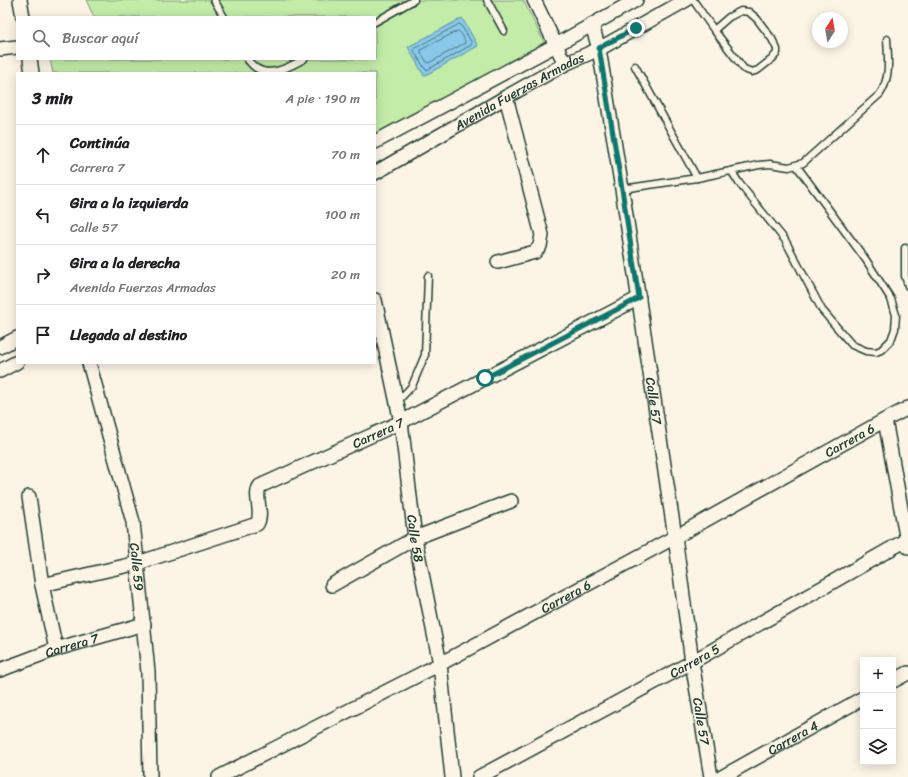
<!DOCTYPE html>
<html lang="es">
<meta charset="utf-8">
<style>
:root{--surface:#fff;--page:#f2f2f2;--text:#202124;--muted:#757577;--line:#e0e0e0}
body{margin:0;font-family:Sriracha,sans-serif;background:var(--page);color:var(--text)}
.controls{position:absolute;right:12px;bottom:12px;display:grid;overflow:hidden;border-radius:0px;box-shadow:0 2px 10px #0003}
.controls button{width:36px;height:36px;display:grid;place-items:center;padding:0;border:0;border-bottom:1px solid var(--line);background:var(--surface);color:var(--text);font:20px sans-serif}
.compass{position:absolute;left:812px;top:12px;width:36px;height:36px;border-radius:50%;background:var(--surface);box-shadow:0 2px 10px #0003;rotate:11deg}
.stop{position:absolute;width:12px;height:12px;margin:-9px;border:3px solid #0f766e;border-radius:50%;background:#fff}
.stop.end{background:#0f766e;border-color:#fff;box-shadow:0 1px 4px #0008}
.list{margin:0;padding:0;list-style:none}
h2{display:flex;justify-content:space-between;align-items:center;height:52px;margin:0;padding:0 16px;font-size:17px}
h2 small{font-size:13px;font-weight:400;color:var(--muted)}
.list li{display:grid;grid-template-columns:26px 1fr auto;gap:12px;align-items:center;box-sizing:border-box;height:60px;padding:0 16px;border-top:1px solid var(--line)}
.list b{display:block;font-size:15px;white-space:nowrap}
.list p{margin:0;font-size:13px;white-space:nowrap;color:var(--muted)}
.list em{font-size:13px;font-style:normal;color:var(--muted)}
.icon{flex:none;width:22px;height:22px;fill:none;stroke:currentColor;stroke-width:2;stroke-linecap:round;stroke-linejoin:round}
.map{position:relative;flex:none;width:908px;height:777px;overflow:hidden}
.search{position:absolute;background:var(--surface);box-shadow:0 2px 10px #0003;left:16px;top:16px;width:360px;height:44px;display:flex;align-items:center;gap:10px;box-sizing:border-box;padding:0 14px;border-radius:0px;color:var(--muted);font-size:15px}
.panel{position:absolute;background:var(--surface);box-shadow:0 2px 10px #0003;left:16px;top:72px;width:360px;height:292px;border-radius:0px}
.map>svg:first-child{display:block}
</style>
<div class="map">
<svg width="908" height="777" viewBox="0 0 908 777">
<rect width="100%" height="100%" fill="#fcf5e5"/>
<filter id="ink" filterUnits="userSpaceOnUse"><feTurbulence type="fractalNoise" baseFrequency=".025" numOctaves="2"/><feDisplacementMap in="SourceGraphic" scale="8" xChannelSelector="R" yChannelSelector="G"/><feConvolveMatrix kernelMatrix="1 2 1 2 8 2 1 2 1" color-interpolation-filters="sRGB"/></filter>
<g filter="url(#ink)">
<polygon fill="#c3eca8" stroke="#71946e" points="86,0 523,0 545,44 375,143 375,73 53,73 50,59 375,59 375,17 94,17"/>
<polygon fill="#89c8e9" stroke="#5f90a1" points="462,18 478,46 424,76 408,47"/>
<g fill="none" stroke-linecap="round" stroke-linejoin="round">
<g stroke="#49757c" stroke-width="1">
<polygon points="460,24 472,43 471,45 427,70 425,69 414,51 414,49"/>
<path d="M 458,31 C 461,32 465,39 465,43 L 429,63 L 427,62 L 421,53 L 421,50 Z"/>
</g>
<defs>
<g id="service">
<polyline points="214,0 224,17"/>
<polyline points="487,0 504,31"/>
<polyline points="693,0 714,30 744,69 752,72 758,70 772,59 777,53 777,49 772,39 757,19 749,12 741,11 729,17 714,30"/>
<polyline points="375,22 414,0"/>
<path d="M 247,59 C 250,62 252,66 256,68 C 272,78 290,66 304,59"/>
<polyline points="635,66 697,178"/>
<polyline points="732,172 739,183 785,240 822,310 852,345 866,351 876,352 881,350 891,340 895,329 896,315 891,299 866,260 796,165"/>
<path d="M 622,189 L 697,178 L 759,165 L 770,164 L 789,167 L 803,163 L 880,94 C 891,77 888,58 887,39"/>
<polyline points="905,248 905,276 908,286"/>
<polyline points="398,401 412,386 425,355 428,276"/>
</g>
<g id="minor">
<polyline points="20,0 23,17"/>
<polyline points="534,0 565,64"/>
<path id="s1" d="M 592,25 L 599,49 L 622,189 L 675,537 L 692,662 L 711,777"/>
<polyline points="0,49 17,47"/>
<polyline points="30,59 32,73"/>
<polyline points="375,142 556,45 636,0"/>
<path id="s2" d="M 375,173 L 506,97 L 565,64 L 599,49 L 686,0"/>
<polyline points="498,262 535,252 540,246 542,235 506,97"/>
<path id="s3" d="M 375,300 L 401,422 L 415,538 L 440,664 L 452,777"/>
<polyline points="0,347 17,338"/>
<path id="s4" d="M 89,363 L 133,522 L 148,672 L 150,777"/>
<polyline points="0,371 17,362"/>
<polyline points="885,420 908,547"/>
<polyline points="29,497 42,585 56,649"/>
<path id="s5" d="M 42,585 L 138,563 L 257,524 C 264,513 253,495 260,486 L 401,422 L 639,298"/>
<polyline points="332,585 415,538 511,501"/>
<path id="s6" d="M 0,670 L 56,649 L 144,624"/>
<polyline points="893,681 908,673"/>
<path id="s7" d="M 219,777 L 440,664 L 675,537 L 885,420 L 908,408"/>
<path id="s8" d="M 479,777 L 692,662 L 908,539"/>
<path id="s9" d="M 722,777 L 863,698"/>
</g>
</defs>
<use href="#service" stroke="#1f3d34" stroke-width="9"/>
<use href="#minor" stroke="#1f3d34" stroke-width="16"/>
<use href="#service" stroke="#fcf5e5" stroke-width="6"/>
<use href="#minor" stroke="#fcf5e5" stroke-width="13"/>
</g>
</g>
<g fill="none" stroke-linecap="round" stroke-linejoin="round" filter="url(#ink)">
<polyline stroke="#0f766e" stroke-width="5" points="485,378 639,298 622,189 599,48 636,28"/>
</g>
<g text-anchor="middle" dominant-baseline="central" stroke-width="4" stroke-linejoin="round" paint-order="stroke">
<g font-size="13" fill="#1f3d34" stroke="#fcf5e5">
<text stroke="none"><textPath href="#s2" startOffset="166">Avenida Fuerzas Armadas</textPath></text>
<text stroke="none"><textPath href="#s1" startOffset="381">Calle 57</textPath></text>
<text stroke="none"><textPath href="#s5" startOffset="392">Carrera 7</textPath></text>
<text stroke="none"><textPath href="#s7" startOffset="715">Carrera 6</textPath></text>
<text stroke="none"><textPath href="#s3" startOffset="242">Calle 58</textPath></text>
<text stroke="none"><textPath href="#s4" startOffset="210">Calle 59</textPath></text>
<text stroke="none"><textPath href="#s7" startOffset="391">Carrera 6</textPath></text>
<text stroke="none"><textPath href="#s6" startOffset="76">Carrera 7</textPath></text>
<text stroke="none"><textPath href="#s8" startOffset="245">Carrera 5</textPath></text>
<text stroke="none"><textPath href="#s1" startOffset="705">Calle 57</textPath></text>
<text stroke="none"><textPath href="#s9" startOffset="81">Carrera 4</textPath></text>
</g>
</g>
</svg>
<div class="controls">
<button>+</button>
<button>−</button>
<button><svg class="icon" aria-label="layers" viewBox="0 0 24 24"><path d="M12 4l9 5-9 5-9-5zM3 14l9 5 9-5"/></svg></button>
</div>
<svg class="compass" viewBox="-18 -18 36 36"><path d="M0-13l5 13h-10z" fill="#e53935"/><path d="M0 13l5-13h-10z" fill="#757577"/></svg>
<div class="stop" style="left:485px;top:378px"></div>
<div class="stop end" style="left:636px;top:28px"></div>
<div class="search"><svg class="icon" aria-label="search" viewBox="0 0 24 24"><circle cx="10" cy="10" r="6"/><path d="M15 15l6 6"/></svg>Buscar aquí</div>
<section class="panel">
<h2>3 min<small>A pie · 190 m</small></h2>
<ul class="list">
<li><svg class="icon" aria-label="ahead" viewBox="0 0 24 24"><path d="M12 20V5M6 11l6-6 6 6"/></svg><div><b>Continúa</b><p>Carrera 7</p></div><em>70 m</em></li>
<li><svg class="icon" aria-label="left" viewBox="0 0 24 24"><path d="M17 20v-9H6M10 6l-5 5 5 5"/></svg><div><b>Gira a la izquierda</b><p>Calle 57</p></div><em>100 m</em></li>
<li><svg class="icon" aria-label="right" viewBox="0 0 24 24"><path d="M7 20v-9h11M14 6l5 5-5 5"/></svg><div><b>Gira a la derecha</b><p>Avenida Fuerzas Armadas</p></div><em>20 m</em></li>
<li><svg class="icon" aria-label="arrive" viewBox="0 0 24 24"><path d="M6 21V4h12l-3 4 3 4H6"/></svg><div><b>Llegada al destino</b></div></li>
</ul>
</section>
</div>
